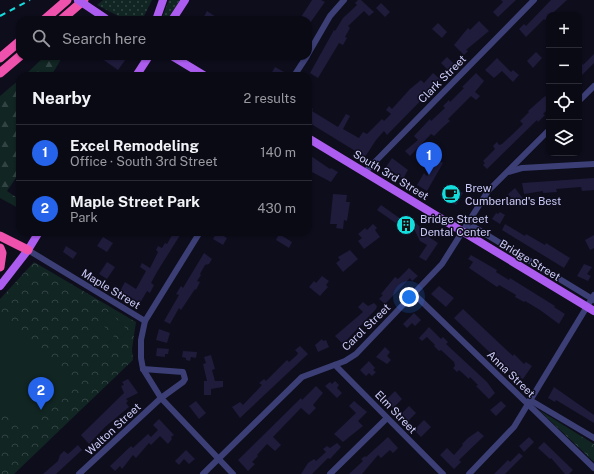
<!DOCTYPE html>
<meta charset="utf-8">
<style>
:root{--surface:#0a0a15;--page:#181822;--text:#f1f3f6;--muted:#999aa0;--line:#2a2b34;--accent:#2563eb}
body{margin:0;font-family:"Public Sans",sans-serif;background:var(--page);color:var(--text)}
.controls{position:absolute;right:12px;top:12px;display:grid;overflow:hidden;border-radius:8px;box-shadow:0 1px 3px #0004}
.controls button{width:36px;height:36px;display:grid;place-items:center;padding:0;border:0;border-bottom:1px solid var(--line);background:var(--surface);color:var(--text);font:20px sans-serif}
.you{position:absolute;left:409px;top:297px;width:14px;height:14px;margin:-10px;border:3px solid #fff;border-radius:50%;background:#1a73e8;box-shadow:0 0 0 6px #1a73e833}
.badge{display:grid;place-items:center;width:26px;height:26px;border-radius:50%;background:var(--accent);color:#fff;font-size:13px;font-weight:700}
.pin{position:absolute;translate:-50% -33px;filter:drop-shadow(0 1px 2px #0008)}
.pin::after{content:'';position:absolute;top:21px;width:14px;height:12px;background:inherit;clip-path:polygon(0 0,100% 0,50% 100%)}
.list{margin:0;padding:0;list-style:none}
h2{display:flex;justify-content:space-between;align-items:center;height:52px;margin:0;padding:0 16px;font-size:17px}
h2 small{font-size:13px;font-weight:400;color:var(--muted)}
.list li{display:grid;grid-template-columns:26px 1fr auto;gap:12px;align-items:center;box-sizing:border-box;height:56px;padding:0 16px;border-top:1px solid var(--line)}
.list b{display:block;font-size:15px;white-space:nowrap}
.list p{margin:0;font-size:13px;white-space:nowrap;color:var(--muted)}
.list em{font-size:13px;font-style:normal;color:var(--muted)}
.icon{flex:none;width:22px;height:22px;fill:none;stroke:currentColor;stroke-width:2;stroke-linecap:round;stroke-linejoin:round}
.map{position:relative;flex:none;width:594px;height:474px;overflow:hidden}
.search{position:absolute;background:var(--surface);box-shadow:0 1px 3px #0004;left:16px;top:16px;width:296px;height:44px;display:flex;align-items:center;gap:10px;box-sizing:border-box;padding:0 14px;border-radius:12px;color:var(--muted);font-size:15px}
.panel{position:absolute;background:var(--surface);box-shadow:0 1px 3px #0004;left:16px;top:72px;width:296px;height:164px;border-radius:12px}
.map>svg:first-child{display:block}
</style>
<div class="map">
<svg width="594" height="474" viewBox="0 0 594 474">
<defs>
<pattern id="grass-dots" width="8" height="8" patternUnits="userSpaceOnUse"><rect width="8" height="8" fill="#112522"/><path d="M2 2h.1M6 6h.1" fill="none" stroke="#324343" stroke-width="1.8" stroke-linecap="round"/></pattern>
<pattern id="forest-firs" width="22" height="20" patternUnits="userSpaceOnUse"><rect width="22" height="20" fill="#112522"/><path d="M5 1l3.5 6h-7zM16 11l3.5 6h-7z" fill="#324343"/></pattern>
<pattern id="park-crowns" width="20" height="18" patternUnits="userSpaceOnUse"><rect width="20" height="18" fill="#112522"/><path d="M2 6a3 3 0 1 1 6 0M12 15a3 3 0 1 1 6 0" fill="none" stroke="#324343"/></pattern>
</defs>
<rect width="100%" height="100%" fill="#0e0d1c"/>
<g fill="url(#grass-dots)">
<polygon points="103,0 152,0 144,16 140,20 126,20 97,5"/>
<polygon points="169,0 180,0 167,20 161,20"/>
</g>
<g fill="url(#forest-firs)">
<polygon points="45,56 63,56 51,76 24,76"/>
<polygon points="20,79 20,126 17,131 20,172 7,191 20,200 20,209 0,198 0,96"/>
</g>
<g fill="url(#park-crowns)">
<polygon points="34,262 136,322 132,349 133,360 14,474 0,474 0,299"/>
<polygon points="539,410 594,444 594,462"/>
</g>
<g fill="#112522">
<polygon points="110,312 128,331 120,338 102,319"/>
<polygon points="4,314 73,386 23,433 0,408 0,317"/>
<polygon points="100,322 114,337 108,344 93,329"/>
</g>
<g fill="#1e1b3b">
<polygon points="312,0 321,0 325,2 310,23 301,17"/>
<polygon points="358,0 361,0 374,12 369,16 364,11 348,26 350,28 345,37 347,38 343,45 339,43 318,78 310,73 334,30 335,31 343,18 357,5 355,3"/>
<polygon points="501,0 516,0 498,17 493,12 503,2"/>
<polygon points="551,0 567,0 545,20 544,19 526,37 519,29 524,24 526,26"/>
<polygon points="381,3 390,12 385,17 376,8"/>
<polygon points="207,11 213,15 221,20 202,20"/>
<polygon points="479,21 489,31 466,50 468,51 464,55 454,45 468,28 470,30"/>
<polygon points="438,23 447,32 442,38 432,29"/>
<polygon points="536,52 542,58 533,68 527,61"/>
<polygon points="594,54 594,63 581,76 579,73 579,66 582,63 583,65"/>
<polygon points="98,56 121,56 126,59 118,70"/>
<polygon points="447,57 454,64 448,70 441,63"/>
<polygon points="497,58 511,72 513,70 519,75 513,82 502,71 494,78 485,70"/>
<polygon points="275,67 284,72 282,76 270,76"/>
<polygon points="433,73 441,80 387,135 384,131 376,140 365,157 308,122 308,105 313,109 312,111 338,127 346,114 350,116 343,129 359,138 363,132 367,134 382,119 384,121 391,114 386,110 389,106 392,109 410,89 421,80 424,83"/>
<polygon points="476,73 484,81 475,92 480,96 476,100 471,96 448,119 450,121 443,127 434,136 431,134 410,156 405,151 418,140 414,136 430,119 431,121 445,108 443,106 449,100 450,102 464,88 462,87"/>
<polygon points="545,96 549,101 549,108 543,114 545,115 538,122 537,120 487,169 483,165 485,163 483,161 495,149 493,146 497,142 499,145 502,144 515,132 523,124 520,121 529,112 528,111"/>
<polygon points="308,154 330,169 331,168 338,172 331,182 308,170"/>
<polygon points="392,158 408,170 403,179 386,167"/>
<polygon points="437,159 443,163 427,191 417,185 424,173 427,176 429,174 426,170 429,164 433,165"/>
<polygon points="594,178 594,190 582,191 581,187 556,189 557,192 543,193 543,191 524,194 522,183"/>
<polygon points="447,184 463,193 456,205 440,195"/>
<polygon points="515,188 524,200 523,205 516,204 514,205 510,200 512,199 508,194"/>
<polygon points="333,194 347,195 346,202 350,202 347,221 344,220 343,229 336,228 337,224 330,224"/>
<polygon points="381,205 405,222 408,219 407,214 420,227 421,226 426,235 438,243 426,261 419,257 427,245 420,241 412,225 403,234 398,228 400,226 377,210"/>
<polygon points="500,212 505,215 500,224 492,219 496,213 498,214"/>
<polygon points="373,224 377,228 375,230 380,237 364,249 358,241 362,238 358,234 365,228 367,230"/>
<polygon points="505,224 525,236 526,234 545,245 546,243 570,258 564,268 502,230"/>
<polygon points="174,232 182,232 157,272 151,283 154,285 150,293 147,291 140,303 120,291 125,282 136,289 146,271 140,267 142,263 150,268 158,252 156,250 158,246 162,248 165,243 167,244"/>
<polygon points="217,232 227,238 223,245 213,239"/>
<polygon points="279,234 292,242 289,248 276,240"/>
<polygon points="594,235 594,248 590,250 585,240"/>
<polygon points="103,237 113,243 107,252 97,246"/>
<polygon points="66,246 77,253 73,259 63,252"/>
<polygon points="350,250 358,259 343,272 336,263 340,260 338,257"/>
<polygon points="204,253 212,259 209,264 205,265 200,274 201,275 197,281 200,282 196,290 195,289 181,310 179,308 170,324 164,321 179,295 176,294 181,286 183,288"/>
<polygon points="471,255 497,270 496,272 509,280 510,278 555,306 554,307 565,314 559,324 540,310 525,301 524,302 515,297 516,295 499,285 497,287 469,268 473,262 468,259"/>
<polygon points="107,262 115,267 107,279 99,274"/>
<polygon points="584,264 592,267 587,274 591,276 588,281 577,276"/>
<polygon points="409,268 418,276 412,281 410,278 385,304 379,299 383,295 381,294 395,277 398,279"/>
<polygon points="322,276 329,281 326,285 328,287 320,296 309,287 314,281 316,283"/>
<polygon points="439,286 454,298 446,307 431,294"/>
<polygon points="363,302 368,306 374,303 377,306 376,309 343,344 335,336 363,312 358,307"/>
<polygon points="463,309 513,356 514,354 524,364 526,362 532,366 523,379 511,373 454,318"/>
<polygon points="414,313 421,320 415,326 412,323 407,328 403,324"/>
<polygon points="429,327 441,339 443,337 448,342 446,344 487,382 495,393 489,399 476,386 478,385 470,377 469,379 459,370 457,372 453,368 455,366 454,362 441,350 439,351 434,346 435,345 427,337 422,341 419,338"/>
<polygon points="159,329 170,333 167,343 156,340"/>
<polygon points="322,339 323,341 326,340 329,347 318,352 315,345"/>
<polygon points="300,346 308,354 240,418 232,407 240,402 243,405 262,385 259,383 264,379 266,381 287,360 289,362 297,355 298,353 295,350"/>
<polygon points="385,347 390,352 387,356 391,360 387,364 376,357"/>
<polygon points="157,348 169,349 168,354 165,354 165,357 156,356"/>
<polygon points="183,351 197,352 196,358 191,357 190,361 186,360 186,358 182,357"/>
<polygon points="211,355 215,369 212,370 215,381 223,381 223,387 211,389 211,395 204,395 204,381 207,381 203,364 206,363 204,357"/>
<polygon points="369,361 375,368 373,370 376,372 372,376 369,373 366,376 360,370"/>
<polygon points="128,379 138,393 126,399 128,401 126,403 129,407 105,427 89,444 81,435 124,393 121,386 124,385 122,382"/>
<polygon points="335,381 339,385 337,388 342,393 337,398 325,386 330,382 332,384"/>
<polygon points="316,386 323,393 313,405 316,408 309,415 301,408 273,437 281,445 275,451 267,444 257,455 258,456 252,462 255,464 248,471 238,460 301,398 302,400"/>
<polygon points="554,387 594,415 594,423 556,400 555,402 548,398"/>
<polygon points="395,391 402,399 393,408 386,400"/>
<polygon points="196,401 206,413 199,419 189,406"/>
<polygon points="354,401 367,412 358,421 363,426 343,442 334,434 356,413 349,406"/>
<polygon points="501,401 506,406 496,416 490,410"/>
<polygon points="409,406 416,413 407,422 400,415"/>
<polygon points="159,419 174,435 171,437 172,439 168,444 160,436 151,445 149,443 136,458 133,455 122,469 120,466 115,471 110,466 131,446 133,448 136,445 148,434 151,437 158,430 153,425"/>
<polygon points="424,420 431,427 421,437 414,430"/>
<polygon points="478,431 484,436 459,460 461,462 454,469 440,455 447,448 454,455 463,445 462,444 468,438"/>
<polygon points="388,437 398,448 393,453 390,450 381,458 378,455 362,474 349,474 363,461 361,459 365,456 366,457"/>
<polygon points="529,437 534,442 524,452 519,446"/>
<polygon points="544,442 573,470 569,474 565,474 551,458 550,459 538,448"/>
<polygon points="337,443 341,447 330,459 328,458 312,474 301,474 308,463 314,459 316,461 326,452 323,449 327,446 330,448"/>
<polygon points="78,445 82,450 56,474 43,474 58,461 60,455 64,451 68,454"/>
<polygon points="186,450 195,459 189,464 184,459 179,465 175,461"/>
<polygon points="519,453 523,456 505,474 494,474 508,460 510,462"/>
</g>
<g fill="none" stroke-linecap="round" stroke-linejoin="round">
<g stroke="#3c3f76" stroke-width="6">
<polyline points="308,54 330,16 344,0"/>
<polyline points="294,76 307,56"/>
<polyline points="579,101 594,86"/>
<polyline points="365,172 534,0"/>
<polyline points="508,172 522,168 594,164"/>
<polyline points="200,232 145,321 141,340 141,358 143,369 161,398 233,474"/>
<polyline points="463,232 474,227 594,300"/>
<polyline points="28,250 145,321"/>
<polyline points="414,294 594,468"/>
<polyline points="335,365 443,474"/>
<polyline points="530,400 594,438"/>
<polyline points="79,474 161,398 183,382 185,379 183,372 143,369"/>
<polyline points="203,474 302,377 345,361 356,354 442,264 488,191 549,130"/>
<polyline points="330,474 387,418"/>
<polyline points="469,474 514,427 594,295"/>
</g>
<g stroke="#ac5df0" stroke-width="8">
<polyline points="156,20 163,0"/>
<polyline points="172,20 185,0"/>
<polyline points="172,56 205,76"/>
<polyline points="136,76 149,56"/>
<polyline points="308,138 594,311"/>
<polyline points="0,286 28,250 39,232"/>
</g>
<g stroke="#ef52ac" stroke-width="9">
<polyline points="44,20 67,0"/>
<polyline points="61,20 84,0"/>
<polyline points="0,58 20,41"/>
<polyline points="0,73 20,56"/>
<polyline points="0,236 28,250"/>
<polyline points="0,248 2,253 0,267"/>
</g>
<polyline stroke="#14ddde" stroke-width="2" stroke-dasharray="6 5" stroke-linecap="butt" points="0,16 30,0"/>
<polyline stroke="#ac5df0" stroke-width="8" points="78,0 105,18"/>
</g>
<defs>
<symbol id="cafe-disc" viewBox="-11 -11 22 22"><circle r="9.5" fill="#14ddde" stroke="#0e0d1c"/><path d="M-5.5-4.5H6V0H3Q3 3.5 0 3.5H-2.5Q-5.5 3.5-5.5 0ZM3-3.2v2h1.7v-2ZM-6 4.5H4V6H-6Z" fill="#111"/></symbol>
<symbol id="building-disc" viewBox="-11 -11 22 22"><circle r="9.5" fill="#14ddde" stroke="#0e0d1c"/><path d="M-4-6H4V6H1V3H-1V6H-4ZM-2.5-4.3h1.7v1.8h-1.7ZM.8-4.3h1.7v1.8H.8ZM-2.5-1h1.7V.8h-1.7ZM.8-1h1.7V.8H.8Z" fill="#111"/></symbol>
</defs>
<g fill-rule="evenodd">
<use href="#cafe-disc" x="440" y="183" width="22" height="22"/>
<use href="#building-disc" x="395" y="214" width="22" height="22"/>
</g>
<g text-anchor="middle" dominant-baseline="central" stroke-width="3" stroke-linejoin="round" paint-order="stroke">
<g font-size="11" fill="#cdccfa" stroke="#0e0d1c">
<text transform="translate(442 79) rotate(-45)">Clark Street</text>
<text transform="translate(391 175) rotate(31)">South 3rd Street</text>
<text transform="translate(530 260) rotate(31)">Bridge Street</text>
<text transform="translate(111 289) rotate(31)">Maple Street</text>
<text transform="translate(366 327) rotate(-44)">Carol Street</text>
<text transform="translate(511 374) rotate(44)">Anna Street</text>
<text transform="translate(396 412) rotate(46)">Elm Street</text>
<text transform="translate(113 429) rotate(-43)">Walton Street</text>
</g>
<g font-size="11" fill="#cdccfa" stroke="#0e0d1c" text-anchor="start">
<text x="465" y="188">Brew<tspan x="465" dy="13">Cumberland's Best</tspan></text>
<text x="420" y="219">Bridge Street<tspan x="420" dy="13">Dental Center</tspan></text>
</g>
</g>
</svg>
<div class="controls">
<button>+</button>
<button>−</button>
<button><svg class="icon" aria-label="locate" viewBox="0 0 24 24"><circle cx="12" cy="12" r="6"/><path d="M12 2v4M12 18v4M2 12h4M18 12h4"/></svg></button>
<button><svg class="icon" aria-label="layers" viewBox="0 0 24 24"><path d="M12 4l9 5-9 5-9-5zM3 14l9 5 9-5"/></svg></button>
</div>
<div class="you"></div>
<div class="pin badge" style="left:429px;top:175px">1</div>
<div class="pin badge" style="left:41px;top:410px">2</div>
<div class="search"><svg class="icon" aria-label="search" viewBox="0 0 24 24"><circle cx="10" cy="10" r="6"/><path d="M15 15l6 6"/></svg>Search here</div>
<section class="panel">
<h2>Nearby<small>2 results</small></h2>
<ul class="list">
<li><span class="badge">1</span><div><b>Excel Remodeling</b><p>Office · South 3rd Street</p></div><em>140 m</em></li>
<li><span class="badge">2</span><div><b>Maple Street Park</b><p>Park</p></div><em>430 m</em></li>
</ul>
</section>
</div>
